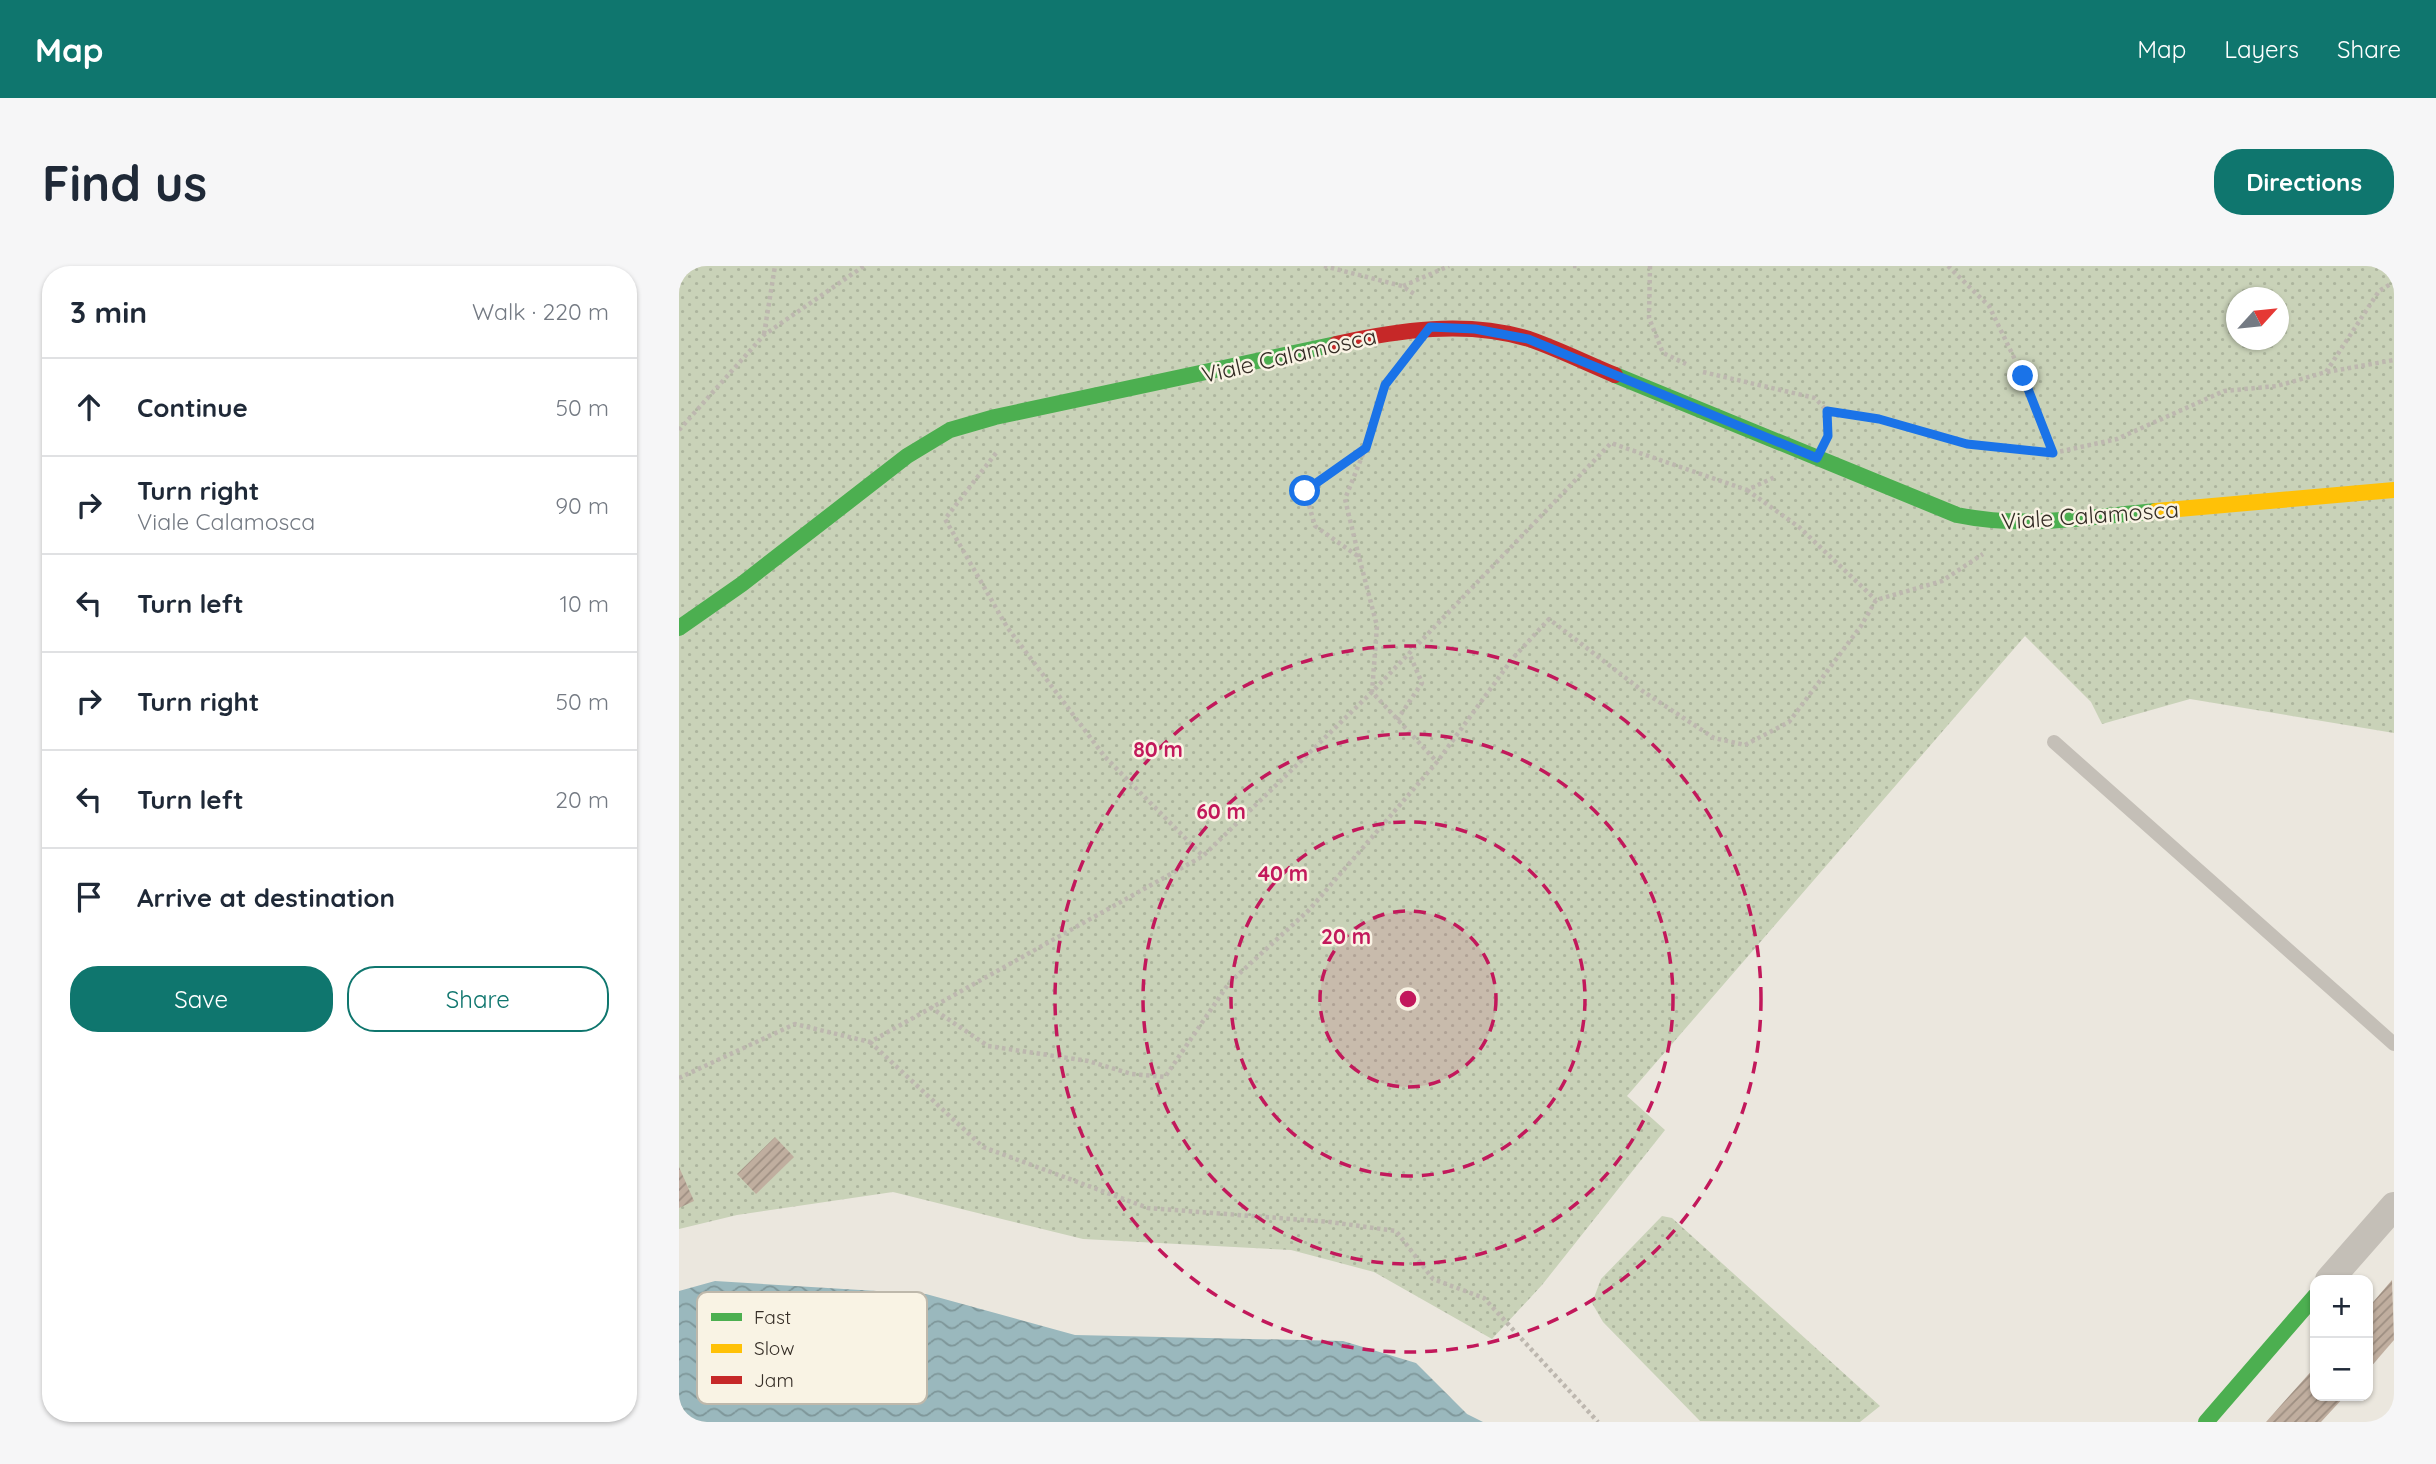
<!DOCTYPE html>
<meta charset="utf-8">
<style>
:root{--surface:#fff;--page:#f6f6f7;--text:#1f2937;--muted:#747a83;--line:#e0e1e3;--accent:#0f766e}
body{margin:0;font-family:Quicksand,sans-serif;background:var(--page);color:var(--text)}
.controls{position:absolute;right:21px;bottom:21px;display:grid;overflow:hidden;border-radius:14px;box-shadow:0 2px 5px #0004}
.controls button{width:63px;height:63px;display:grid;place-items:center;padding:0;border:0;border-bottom:2px solid var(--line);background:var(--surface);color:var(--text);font:35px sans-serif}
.compass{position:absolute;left:1547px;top:21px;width:63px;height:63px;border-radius:50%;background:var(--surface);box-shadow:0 2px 5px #0004;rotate:63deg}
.stop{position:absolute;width:21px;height:21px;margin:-16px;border:5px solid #1a73e8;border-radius:50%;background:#fff}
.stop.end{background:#1a73e8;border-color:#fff;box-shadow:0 2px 7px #0008}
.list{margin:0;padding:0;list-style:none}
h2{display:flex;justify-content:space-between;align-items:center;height:91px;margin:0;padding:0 28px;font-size:30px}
h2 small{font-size:23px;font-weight:400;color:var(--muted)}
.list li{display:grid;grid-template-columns:46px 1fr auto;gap:21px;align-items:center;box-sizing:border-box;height:98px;padding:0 28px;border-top:2px solid var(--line)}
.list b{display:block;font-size:26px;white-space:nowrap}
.list p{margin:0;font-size:23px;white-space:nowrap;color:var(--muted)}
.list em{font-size:23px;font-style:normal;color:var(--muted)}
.actions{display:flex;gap:14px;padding:21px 28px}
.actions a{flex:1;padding:16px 0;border:2px solid var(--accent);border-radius:28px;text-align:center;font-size:24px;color:var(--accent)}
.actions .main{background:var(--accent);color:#fff}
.icon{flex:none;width:38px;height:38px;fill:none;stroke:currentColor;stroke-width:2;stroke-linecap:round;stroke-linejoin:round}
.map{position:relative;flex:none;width:1715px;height:1156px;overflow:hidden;border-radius:28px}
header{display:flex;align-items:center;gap:42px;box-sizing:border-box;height:98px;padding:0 35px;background:var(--accent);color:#fff}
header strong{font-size:33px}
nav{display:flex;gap:38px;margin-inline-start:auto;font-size:24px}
.intro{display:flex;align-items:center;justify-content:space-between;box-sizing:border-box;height:168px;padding:0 42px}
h1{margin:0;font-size:49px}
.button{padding:18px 32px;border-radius:28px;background:var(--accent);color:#fff;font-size:24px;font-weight:700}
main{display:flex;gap:42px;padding:0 42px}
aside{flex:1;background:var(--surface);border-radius:28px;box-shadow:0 2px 5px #0004}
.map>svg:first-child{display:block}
</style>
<header>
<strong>Map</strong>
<nav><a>Map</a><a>Layers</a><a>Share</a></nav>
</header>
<div class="intro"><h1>Find us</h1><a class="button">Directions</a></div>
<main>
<aside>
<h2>3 min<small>Walk · 220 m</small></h2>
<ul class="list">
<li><svg class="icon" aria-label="ahead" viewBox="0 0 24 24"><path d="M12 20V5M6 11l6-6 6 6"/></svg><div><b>Continue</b></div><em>50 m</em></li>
<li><svg class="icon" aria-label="right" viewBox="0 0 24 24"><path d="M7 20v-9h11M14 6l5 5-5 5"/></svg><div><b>Turn right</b><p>Viale Calamosca</p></div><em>90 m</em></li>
<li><svg class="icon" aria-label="left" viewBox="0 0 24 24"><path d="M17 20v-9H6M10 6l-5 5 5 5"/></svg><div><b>Turn left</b></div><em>10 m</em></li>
<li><svg class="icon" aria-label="right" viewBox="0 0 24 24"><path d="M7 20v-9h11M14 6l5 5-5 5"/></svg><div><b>Turn right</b></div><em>50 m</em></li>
<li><svg class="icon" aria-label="left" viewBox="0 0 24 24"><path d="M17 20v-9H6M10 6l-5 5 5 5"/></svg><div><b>Turn left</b></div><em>20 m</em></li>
<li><svg class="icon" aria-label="arrive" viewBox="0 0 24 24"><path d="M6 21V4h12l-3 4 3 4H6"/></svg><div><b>Arrive at destination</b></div></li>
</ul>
<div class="actions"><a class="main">Save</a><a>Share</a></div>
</aside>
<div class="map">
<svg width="1715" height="1156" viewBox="0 0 1715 1156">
<defs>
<pattern id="grass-dots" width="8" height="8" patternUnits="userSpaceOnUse" patternTransform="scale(1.75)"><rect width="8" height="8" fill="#c9d2b8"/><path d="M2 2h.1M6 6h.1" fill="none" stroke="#adb59e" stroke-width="1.8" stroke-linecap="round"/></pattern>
<pattern id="water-waves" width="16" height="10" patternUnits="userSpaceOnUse" patternTransform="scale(1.75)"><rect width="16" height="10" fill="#9ab8bd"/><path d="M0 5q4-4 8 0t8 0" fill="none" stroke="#7e9699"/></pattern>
<pattern id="building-hatch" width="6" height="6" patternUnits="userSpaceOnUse" patternTransform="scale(1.75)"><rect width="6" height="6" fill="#c0ae9f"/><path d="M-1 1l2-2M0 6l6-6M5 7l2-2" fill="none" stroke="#9d8e81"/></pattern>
</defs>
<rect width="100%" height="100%" fill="#ebe7de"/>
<g fill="url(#grass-dots)" fill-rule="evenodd">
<path d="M 0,0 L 1715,0 L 1715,467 L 1511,433 L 1423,458 L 1412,436 L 1346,370 L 948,830 L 986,864 L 863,1019 L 813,1073 L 695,1006 L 612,984 L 404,973 L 214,926 L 58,949 L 0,963 ZM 1558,32 L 1600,32 L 1600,74 L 1558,74 Z"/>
<polygon points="983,950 993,952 1201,1140 1181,1156 1021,1155 924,1056 913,1037 922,1013"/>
</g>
<polygon fill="url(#water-waves)" points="36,1015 247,1028 396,1069 664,1075 737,1097 788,1148 804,1156 0,1156 0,1025"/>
<g fill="url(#building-hatch)">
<polygon points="96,871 115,891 77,928 58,908"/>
<polygon points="0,901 15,935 0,942"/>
<polygon points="1713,1014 1715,1074 1689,1104 1689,1042"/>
<polygon points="1636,1101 1636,1130 1666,1130 1642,1156 1587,1156"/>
</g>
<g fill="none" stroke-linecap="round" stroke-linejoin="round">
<g stroke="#bdb7af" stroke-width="4.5" stroke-dasharray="3.5 3.5" stroke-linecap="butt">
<polyline points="645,0 723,20 737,29"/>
<polyline points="894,0 900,0"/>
<polyline points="971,0 970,52 984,87 1007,98"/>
<polyline points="1269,0 1310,40 1344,110 1374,187"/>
<polyline points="724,20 770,0"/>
<polyline points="85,68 96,0"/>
<polyline points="723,98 707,119 687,182 626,225 636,260 680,291 698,360 693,426 758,496"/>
<polyline points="1024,106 1136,132 1148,145 1148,162"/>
<polyline points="1648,106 1715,94"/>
<polyline points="1148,145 1200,153 1288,179 1374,187 1438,173 1545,125 1598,120 1647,106 1700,25 1715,16"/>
<polyline points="0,164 85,69 185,0"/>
<polyline points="317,187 266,253 328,361 426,491 524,590"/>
<polyline points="1068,224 1120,261 1197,334"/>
<polyline points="680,291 666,233 686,183"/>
<polyline points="718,454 743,417 730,387"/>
<polyline points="251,741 309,780 409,795 453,808 486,811 550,717 630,644 758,496 834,392 870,353 965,426 1035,472 1066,479 1110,456 1182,360 1197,334 1263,315 1304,288"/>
<polyline points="191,776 304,881 469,942 651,956 717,965 754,1013 805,1032 919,1156"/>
<polyline points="0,812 116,758 191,776 524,590 693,426 932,177 1068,224 1096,211"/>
</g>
<polyline stroke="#c4bfb7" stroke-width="14" points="1375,476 1715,778"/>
<polyline stroke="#c4bfb7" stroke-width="28" points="1650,1014 1715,940"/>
<g stroke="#4caf50" stroke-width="16">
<path d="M 936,109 L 1278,249 C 1346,263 1408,251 1477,245"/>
<polyline points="0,362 63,318 228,190 271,164 316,151 657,78"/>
<polyline points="1527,1156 1636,1030"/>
</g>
<polyline stroke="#ffc107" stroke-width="16" points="1477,245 1715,224"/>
<path stroke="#c62828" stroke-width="16" d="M 657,78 C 719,64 787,54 850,73 C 879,83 907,97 936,109"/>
</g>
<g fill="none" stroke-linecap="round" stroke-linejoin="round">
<polyline stroke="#1a73e8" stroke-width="9" points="626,225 687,182 706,119 751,61 796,63 849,73 1138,192 1149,170 1148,145 1200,153 1288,178 1374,187 1344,110"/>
</g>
<circle cx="729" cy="733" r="88" fill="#c2185b" fill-opacity=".12"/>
<g fill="none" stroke="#c2185b" stroke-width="3.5" stroke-dasharray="12 9">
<circle cx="729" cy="733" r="88"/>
<circle cx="729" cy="733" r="177"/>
<circle cx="729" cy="733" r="265"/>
<circle cx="729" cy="733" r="353"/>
</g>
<g text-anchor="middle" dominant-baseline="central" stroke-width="5" stroke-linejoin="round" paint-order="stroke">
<g font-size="23" fill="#352d26" stroke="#f9f3e4">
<text transform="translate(610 89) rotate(-13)">Viale Calamosca</text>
<text transform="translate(1411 249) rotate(-4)">Viale Calamosca</text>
</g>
</g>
<rect x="18" y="1026" width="230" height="112" rx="10" fill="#f9f3e4" stroke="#beb8ab" stroke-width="2"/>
<rect x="32" y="1047" width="31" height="8" fill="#4caf50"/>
<rect x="32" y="1078" width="31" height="9" fill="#ffc107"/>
<rect x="32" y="1110" width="31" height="8" fill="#c62828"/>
<g font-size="19" fill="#352d26">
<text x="75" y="1058">Fast</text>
<text x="75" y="1089">Slow</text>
<text x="75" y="1121">Jam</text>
</g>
<circle cx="729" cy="733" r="10" fill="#c2185b" stroke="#f9f3e4" stroke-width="3.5"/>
<g font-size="21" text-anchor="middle" font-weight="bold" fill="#c2185b" stroke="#f9f3e4" stroke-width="5" stroke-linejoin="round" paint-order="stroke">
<text x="479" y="491">80 m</text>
<text x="542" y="553">60 m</text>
<text x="604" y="615">40 m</text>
<text x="667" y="678">20 m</text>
</g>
</svg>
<div class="controls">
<button>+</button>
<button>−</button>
</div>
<svg class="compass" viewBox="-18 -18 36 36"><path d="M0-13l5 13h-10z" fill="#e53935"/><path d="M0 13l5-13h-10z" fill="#747a83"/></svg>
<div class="stop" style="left:626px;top:225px"></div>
<div class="stop end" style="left:1344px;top:110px"></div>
</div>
</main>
